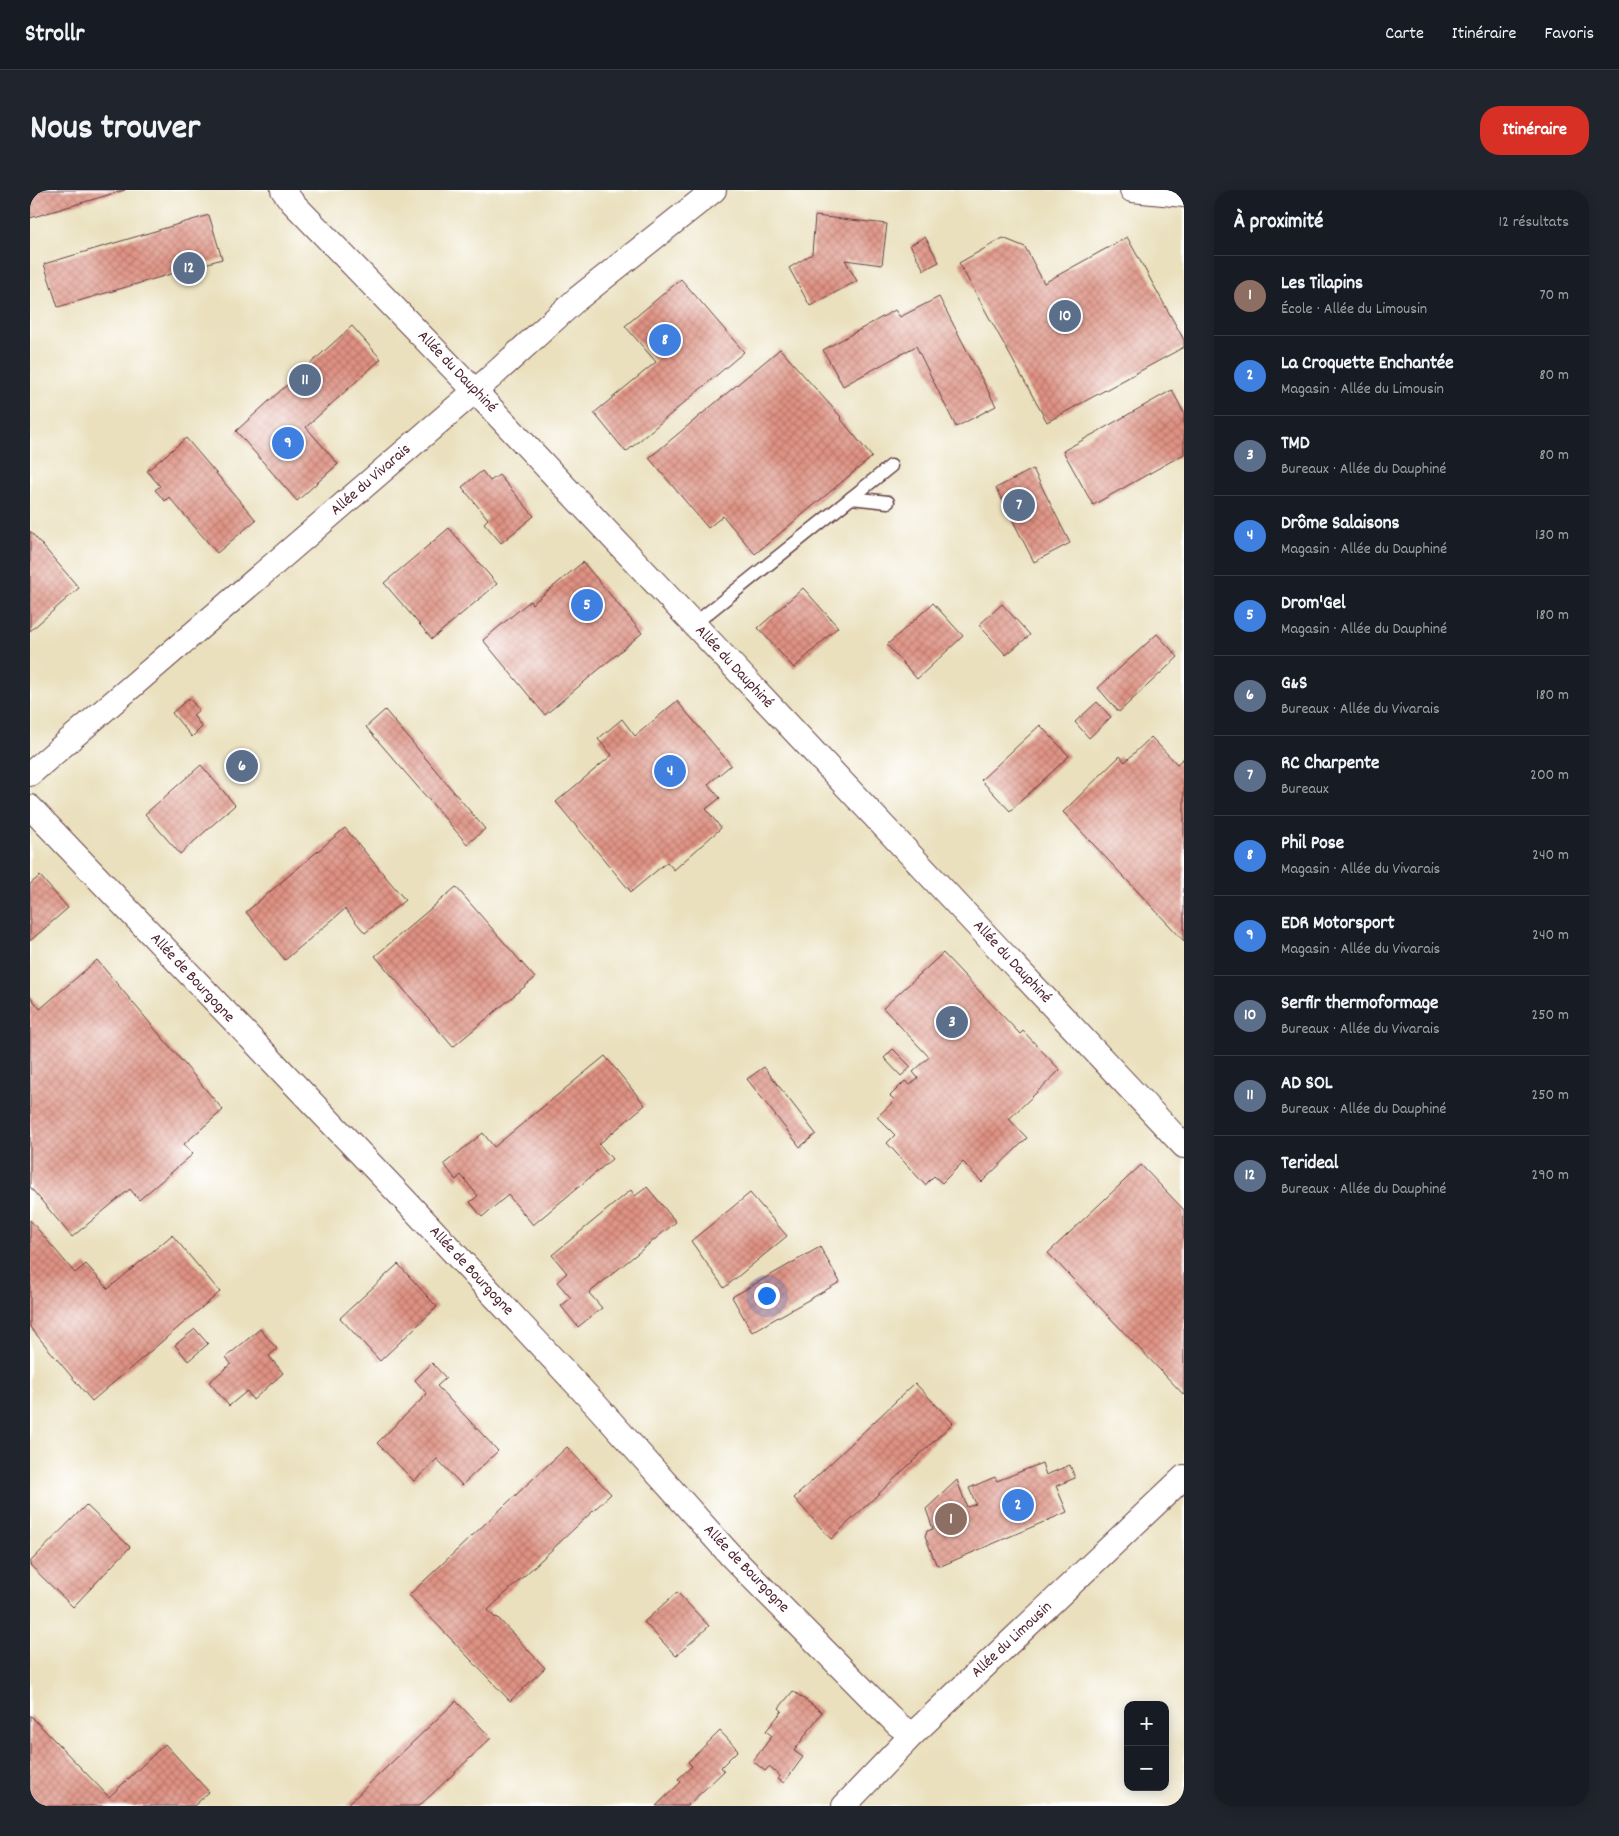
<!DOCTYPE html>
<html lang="fr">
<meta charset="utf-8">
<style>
:root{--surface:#171b24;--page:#20242c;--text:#f1f3f6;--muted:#9ea1a6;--line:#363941;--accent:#d93025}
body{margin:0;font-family:Dekko,sans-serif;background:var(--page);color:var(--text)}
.controls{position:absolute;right:15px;bottom:15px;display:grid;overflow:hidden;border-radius:10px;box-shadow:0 2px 12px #0003}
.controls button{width:45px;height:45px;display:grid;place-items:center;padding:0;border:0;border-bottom:1px solid var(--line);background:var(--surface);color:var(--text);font:25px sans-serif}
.you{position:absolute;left:736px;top:1105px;width:18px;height:18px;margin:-12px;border:4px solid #fff;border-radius:50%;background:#1a73e8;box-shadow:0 0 0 8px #1a73e833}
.badge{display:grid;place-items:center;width:32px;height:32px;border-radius:50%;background:var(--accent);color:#fff;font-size:16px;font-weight:700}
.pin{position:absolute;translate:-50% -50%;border:2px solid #fff;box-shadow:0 1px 5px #0006}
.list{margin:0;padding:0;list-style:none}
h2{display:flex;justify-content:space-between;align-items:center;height:65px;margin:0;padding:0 20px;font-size:21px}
h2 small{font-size:16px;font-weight:400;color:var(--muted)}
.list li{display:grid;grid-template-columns:32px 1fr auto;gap:15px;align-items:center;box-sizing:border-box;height:80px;padding:0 20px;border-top:1px solid var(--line)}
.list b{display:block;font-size:19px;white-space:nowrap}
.list p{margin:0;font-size:16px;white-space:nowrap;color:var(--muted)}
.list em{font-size:16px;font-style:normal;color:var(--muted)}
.map{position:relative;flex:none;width:1154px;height:1616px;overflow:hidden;border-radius:20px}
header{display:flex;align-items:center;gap:30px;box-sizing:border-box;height:70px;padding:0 25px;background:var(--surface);border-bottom:1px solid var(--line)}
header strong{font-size:24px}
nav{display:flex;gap:28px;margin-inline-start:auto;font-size:18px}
.intro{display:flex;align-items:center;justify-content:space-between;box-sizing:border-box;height:120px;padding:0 30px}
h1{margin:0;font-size:35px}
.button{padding:12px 22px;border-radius:20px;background:var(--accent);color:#fff;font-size:18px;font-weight:700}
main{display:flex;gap:30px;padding:0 30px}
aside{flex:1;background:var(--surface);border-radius:20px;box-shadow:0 2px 12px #0003}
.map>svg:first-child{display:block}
</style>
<header>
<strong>Strollr</strong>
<nav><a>Carte</a><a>Itinéraire</a><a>Favoris</a></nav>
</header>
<div class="intro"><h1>Nous trouver</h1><a class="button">Itinéraire</a></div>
<main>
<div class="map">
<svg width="1154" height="1616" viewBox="0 0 1154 1616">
<defs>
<pattern id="building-cross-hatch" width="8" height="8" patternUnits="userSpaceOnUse" patternTransform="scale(1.25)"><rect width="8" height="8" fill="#df9283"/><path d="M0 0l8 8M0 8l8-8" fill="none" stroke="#b7776b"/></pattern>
</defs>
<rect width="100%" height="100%" fill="#fff"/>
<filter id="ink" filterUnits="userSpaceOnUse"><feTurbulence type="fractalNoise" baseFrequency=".02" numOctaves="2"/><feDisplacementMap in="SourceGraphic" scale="10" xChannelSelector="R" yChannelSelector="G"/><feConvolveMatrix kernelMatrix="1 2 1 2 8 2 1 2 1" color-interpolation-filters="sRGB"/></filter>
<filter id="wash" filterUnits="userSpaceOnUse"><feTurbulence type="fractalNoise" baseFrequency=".0096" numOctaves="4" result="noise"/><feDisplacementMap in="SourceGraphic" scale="20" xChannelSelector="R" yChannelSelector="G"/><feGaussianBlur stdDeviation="1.12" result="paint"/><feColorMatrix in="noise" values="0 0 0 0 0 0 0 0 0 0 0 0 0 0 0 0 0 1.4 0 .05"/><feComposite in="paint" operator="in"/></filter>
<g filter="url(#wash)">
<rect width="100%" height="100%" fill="#eae0bd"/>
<g id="blocks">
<g fill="url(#building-cross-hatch)">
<polygon points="0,0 95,0 0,28"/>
<polygon points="179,25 192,69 28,117 14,74"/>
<polygon points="785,26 857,34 852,75 815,70 827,91 780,116 759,78 782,64"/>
<polygon points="895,47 909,72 894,80 880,55"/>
<polygon points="1097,47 1154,150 1154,157 1017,232 929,73 973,48 995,57 1014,93"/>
<polygon points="651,89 714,162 596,262 564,223 626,172 595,136"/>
<polygon points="909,107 966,216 926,237 886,156 813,196 793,160 865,120 870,127"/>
<polygon points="322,136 351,169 276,237 308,274 267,311 206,241"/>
<polygon points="750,159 811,227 810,228 842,267 725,364 693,326 678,338 619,268"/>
<polygon points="1142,200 1154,223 1154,264 1063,315 1033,261"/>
<polygon points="156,248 226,330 187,363 139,307 135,311 125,300 130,296 117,281"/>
<polygon points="1003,279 1040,353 1004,372 966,298"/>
<polygon points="452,281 460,291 469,285 504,326 471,353 454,333 458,329 432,297"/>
<polygon points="419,338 467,394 402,449 354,393"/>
<polygon points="0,341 49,398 0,441"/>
<polygon points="553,372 612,443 515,525 453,450 500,411 502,414"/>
<polygon points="773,398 808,437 764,478 728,438"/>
<polygon points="903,413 933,446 887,489 857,455"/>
<polygon points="972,414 1000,445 976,465 949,435"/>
<polygon points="1127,444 1148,467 1089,522 1068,498"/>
<polygon points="159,508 169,520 163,525 172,537 162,547 142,523"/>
<polygon points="647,511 701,575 678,594 690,608 676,619 691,638 644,680 637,672 601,702 526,612 582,565 568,549 592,529 605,546"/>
<polygon points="1067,512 1081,527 1059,548 1045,532"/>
<polygon points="355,520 455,639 437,654 336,537"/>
<polygon points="1010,535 1039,566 980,621 951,590"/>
<polygon points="1121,547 1147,574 1154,568 1154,751 1033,622 1090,566 1095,572"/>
<polygon points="171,575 205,615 150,664 115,624"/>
<polygon points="315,638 375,710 335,743 315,719 255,770 216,722"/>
<polygon points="10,686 38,718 0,751 0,694"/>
<polygon points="426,697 505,788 423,857 345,766"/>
<polygon points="913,763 990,844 993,841 1030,880 979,929 997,948 952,992 933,972 912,993 904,986 895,995 857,953 865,945 847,927 865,910 860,906 875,891 880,895 888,888 883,882 899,867 853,818"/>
<polygon points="67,770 193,920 154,954 163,964 109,1010 100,999 42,1047 0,997 0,806 10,819"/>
<polygon points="863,859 881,877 871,886 854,868"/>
<polygon points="575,866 615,915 569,954 582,969 503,1035 478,1005 452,1027 440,1012 448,1006 431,985 426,990 414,974 453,943 464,957"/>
<polygon points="734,877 786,944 770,957 717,889"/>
<polygon points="1111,975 1154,1020 1154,1205 1018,1063"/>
<polygon points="617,997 646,1032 559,1103 572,1118 548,1137 531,1116 541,1108 527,1092 537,1083 522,1065 601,1000 605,1006"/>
<polygon points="720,1003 757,1046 694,1098 661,1051"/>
<polygon points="0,1030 45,1083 56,1074 78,1099 142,1045 190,1102 62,1211 0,1137"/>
<polygon points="790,1057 810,1092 722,1142 702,1107"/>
<polygon points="368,1074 407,1117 350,1171 310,1128"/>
<polygon points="165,1139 178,1154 158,1171 145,1155"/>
<polygon points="230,1139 247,1159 239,1166 253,1183 223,1210 217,1201 199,1216 179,1192 201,1174 196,1167"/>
<polygon points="402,1173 416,1188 407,1196 468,1261 432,1295 407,1269 384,1291 347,1253 397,1204 385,1190"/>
<polygon points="885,1193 923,1233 801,1349 764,1308"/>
<polygon points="537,1257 581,1304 458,1420 465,1428 467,1427 515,1478 480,1511 379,1405"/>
<polygon points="1012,1273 1016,1285 1040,1275 1045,1288 1026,1296 1037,1322 911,1376 906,1374 895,1346 897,1341 903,1339 896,1319 927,1290 937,1317 946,1314 939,1298 965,1287 967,1291"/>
<polygon points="56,1315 100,1357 43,1417 0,1375 0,1372"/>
<polygon points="647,1402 679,1436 646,1466 614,1432"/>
<polygon points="763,1501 792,1522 764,1561 773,1567 754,1593 748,1589 750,1586 739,1577 735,1581 723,1571 742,1546 736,1541 752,1521 749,1518"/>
<polygon points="426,1511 461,1548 401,1605 389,1616 316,1616"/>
<polygon points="0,1525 79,1607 135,1554 179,1602 164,1616 0,1616"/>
<polygon points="690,1541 708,1560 691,1577 694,1581 657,1616 626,1616 651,1592 648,1589 662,1576 658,1572"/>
</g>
</g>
</g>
<g filter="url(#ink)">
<use href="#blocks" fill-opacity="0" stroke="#623c41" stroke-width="1"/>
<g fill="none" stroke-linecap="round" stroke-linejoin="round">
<defs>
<g id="service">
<polyline points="821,308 858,312"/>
<polyline points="664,434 861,276"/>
</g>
<g id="minor">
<polyline points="253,0 262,12 445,201 1154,956"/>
<polyline points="1102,0 1154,5"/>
<polyline points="0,584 460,188 547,109 684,0"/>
<polyline points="0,617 372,1007 566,1215 702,1367 867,1534 882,1545"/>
<polyline points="814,1616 882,1545 1154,1287"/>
</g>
</defs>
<use href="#service" stroke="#623c41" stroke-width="15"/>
<use href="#minor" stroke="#623c41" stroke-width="26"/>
<use href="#service" stroke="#fff" stroke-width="12"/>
<use href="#minor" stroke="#fff" stroke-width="24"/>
</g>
</g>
<g text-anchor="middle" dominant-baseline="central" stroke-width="4" stroke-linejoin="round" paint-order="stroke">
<g font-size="16" fill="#4a1f2b" stroke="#fff">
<text transform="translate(427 182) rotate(46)">Allée du Dauphiné</text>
<text transform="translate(341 290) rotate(-41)">Allée du Vivarais</text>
<text transform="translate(704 477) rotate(47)">Allée du Dauphiné</text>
<text transform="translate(982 772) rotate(47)">Allée du Dauphiné</text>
<text transform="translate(162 788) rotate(47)">Allée de Bourgogne</text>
<text transform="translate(441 1081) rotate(47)">Allée de Bourgogne</text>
<text transform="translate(716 1379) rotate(46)">Allée de Bourgogne</text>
<text transform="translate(982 1450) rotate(-43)">Allée du Limousin</text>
</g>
</g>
</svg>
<div class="controls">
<button>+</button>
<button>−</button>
</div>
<div class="you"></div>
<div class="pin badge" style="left:921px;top:1329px;background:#8d6e63">1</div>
<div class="pin badge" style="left:988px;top:1315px;background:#3f7fe0">2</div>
<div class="pin badge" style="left:922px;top:832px;background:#5c6f8a">3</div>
<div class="pin badge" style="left:640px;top:581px;background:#3f7fe0">4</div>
<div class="pin badge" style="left:557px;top:415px;background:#3f7fe0">5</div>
<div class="pin badge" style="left:212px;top:576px;background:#5c6f8a">6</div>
<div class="pin badge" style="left:989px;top:315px;background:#5c6f8a">7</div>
<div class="pin badge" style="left:635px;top:150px;background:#3f7fe0">8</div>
<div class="pin badge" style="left:258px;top:253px;background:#3f7fe0">9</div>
<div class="pin badge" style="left:1035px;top:126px;background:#5c6f8a">10</div>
<div class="pin badge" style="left:275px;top:190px;background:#5c6f8a">11</div>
<div class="pin badge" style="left:159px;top:78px;background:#5c6f8a">12</div>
</div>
<aside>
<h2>À proximité<small>12 résultats</small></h2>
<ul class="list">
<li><span class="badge" style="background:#8d6e63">1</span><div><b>Les Tilapins</b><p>École · Allée du Limousin</p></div><em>70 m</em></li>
<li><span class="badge" style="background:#3f7fe0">2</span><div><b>La Croquette Enchantée</b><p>Magasin · Allée du Limousin</p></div><em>80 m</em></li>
<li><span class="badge" style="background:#5c6f8a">3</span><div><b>TMD</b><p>Bureaux · Allée du Dauphiné</p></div><em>80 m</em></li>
<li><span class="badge" style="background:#3f7fe0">4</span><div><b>Drôme Salaisons</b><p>Magasin · Allée du Dauphiné</p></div><em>130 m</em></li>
<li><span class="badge" style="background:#3f7fe0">5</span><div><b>Drom'Gel</b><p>Magasin · Allée du Dauphiné</p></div><em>180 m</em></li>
<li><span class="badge" style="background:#5c6f8a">6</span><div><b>G&amp;S</b><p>Bureaux · Allée du Vivarais</p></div><em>180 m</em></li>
<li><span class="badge" style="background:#5c6f8a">7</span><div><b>RC Charpente</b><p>Bureaux</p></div><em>200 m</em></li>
<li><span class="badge" style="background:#3f7fe0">8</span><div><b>Phil Pose</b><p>Magasin · Allée du Vivarais</p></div><em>240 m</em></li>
<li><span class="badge" style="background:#3f7fe0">9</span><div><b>EDR Motorsport</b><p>Magasin · Allée du Vivarais</p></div><em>240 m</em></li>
<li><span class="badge" style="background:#5c6f8a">10</span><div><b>Serfir thermoformage</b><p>Bureaux · Allée du Vivarais</p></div><em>250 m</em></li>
<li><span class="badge" style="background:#5c6f8a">11</span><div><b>AD SOL</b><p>Bureaux · Allée du Dauphiné</p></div><em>250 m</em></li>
<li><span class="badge" style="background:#5c6f8a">12</span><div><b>Terideal</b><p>Bureaux · Allée du Dauphiné</p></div><em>290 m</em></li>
</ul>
</aside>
</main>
